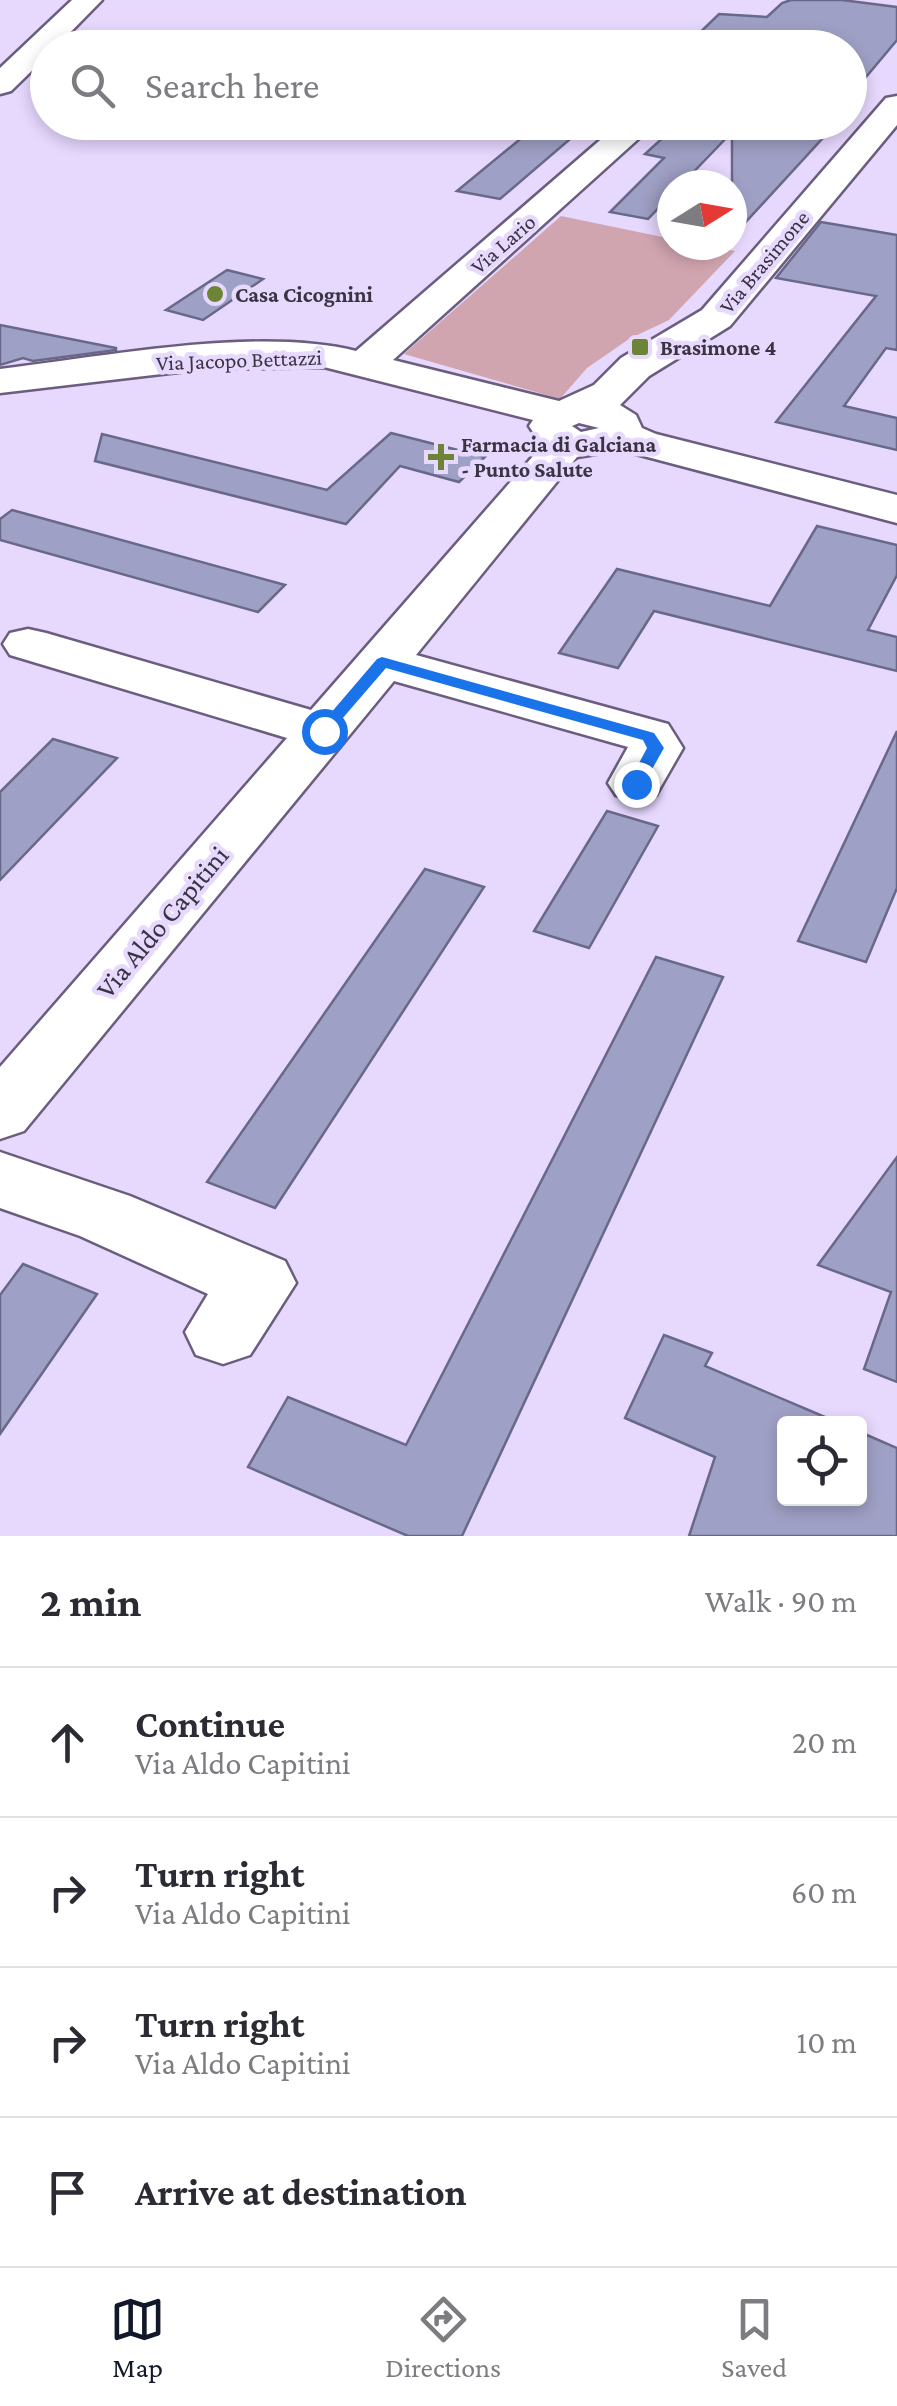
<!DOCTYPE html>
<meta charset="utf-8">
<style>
:root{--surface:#fff;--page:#f2f2f3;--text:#2b2b33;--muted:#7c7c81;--line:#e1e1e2;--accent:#111827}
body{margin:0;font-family:"Crimson Pro",serif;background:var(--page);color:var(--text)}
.controls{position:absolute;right:30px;bottom:30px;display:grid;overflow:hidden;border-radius:10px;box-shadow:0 5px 15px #0003}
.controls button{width:90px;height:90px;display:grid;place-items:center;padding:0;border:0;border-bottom:2px solid var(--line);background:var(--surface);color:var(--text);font:50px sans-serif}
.compass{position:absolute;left:657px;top:170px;width:90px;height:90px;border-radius:50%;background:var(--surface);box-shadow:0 5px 15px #0003;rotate:79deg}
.stop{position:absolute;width:30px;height:30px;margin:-22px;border:8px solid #1a73e8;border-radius:50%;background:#fff}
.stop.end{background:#1a73e8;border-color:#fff;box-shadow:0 2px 10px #0008}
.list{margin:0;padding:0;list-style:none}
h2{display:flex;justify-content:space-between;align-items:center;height:130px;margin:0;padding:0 40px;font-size:42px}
h2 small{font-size:32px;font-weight:400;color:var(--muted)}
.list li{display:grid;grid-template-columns:65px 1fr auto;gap:30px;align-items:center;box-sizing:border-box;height:150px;padding:0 40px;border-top:2px solid var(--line)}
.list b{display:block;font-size:38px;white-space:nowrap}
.list p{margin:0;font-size:32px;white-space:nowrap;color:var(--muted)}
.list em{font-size:32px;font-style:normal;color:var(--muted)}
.icon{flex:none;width:55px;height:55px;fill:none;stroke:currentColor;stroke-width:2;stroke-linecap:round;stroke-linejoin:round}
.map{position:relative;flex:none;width:897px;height:1536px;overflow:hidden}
.search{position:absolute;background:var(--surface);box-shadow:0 5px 15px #0003;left:30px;right:30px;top:30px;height:110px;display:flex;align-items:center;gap:25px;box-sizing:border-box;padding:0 35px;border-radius:55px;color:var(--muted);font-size:38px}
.sheet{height:730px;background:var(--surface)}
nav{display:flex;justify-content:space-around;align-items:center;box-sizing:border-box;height:140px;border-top:2px solid var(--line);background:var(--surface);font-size:28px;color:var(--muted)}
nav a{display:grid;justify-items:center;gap:5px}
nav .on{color:var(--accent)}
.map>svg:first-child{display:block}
</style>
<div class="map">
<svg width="897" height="1536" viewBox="0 0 897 1536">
<rect width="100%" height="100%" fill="#e7d8fe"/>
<polygon fill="#d1a5af" points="561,216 672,239 672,245 704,245 735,251 669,320 629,339 587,368 560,399 404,354"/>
<g fill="#9fa0c5" stroke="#68688a" stroke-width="2.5">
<polygon points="791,0 842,0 897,7 897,40 850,96 850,48 684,48 719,14 767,17 782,3"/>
<polygon points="541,122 590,122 500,199 457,191"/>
<polygon points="680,122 797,122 832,128 732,237 732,132 681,185 672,185 672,194 648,219 610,212 664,158 645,154"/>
<polygon points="821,222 897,235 897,350 886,348 844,406 897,418 897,450 776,422 876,296 776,278"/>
<polygon points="227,270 263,279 203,320 166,310"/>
<polygon points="0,325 116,348 116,350 33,361 23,358 0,365"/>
<polygon points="391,433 485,457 459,482 400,466 346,524 95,461 102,434 327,490"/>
<polygon points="12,510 285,585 258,612 0,540 0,519"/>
<polygon points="817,526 897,545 897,575 868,630 897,637 897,671 654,611 618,668 559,653 617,569 770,606"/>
<polygon points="897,731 897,888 866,962 798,941"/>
<polygon points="53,739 117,758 0,880 0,792"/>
<polygon points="607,811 658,826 589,948 534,931"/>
<polygon points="425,869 484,887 275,1208 207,1182"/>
<polygon points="656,957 723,977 462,1536 408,1536 248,1467 288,1397 406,1445"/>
<polygon points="897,1157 897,1382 864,1369 891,1292 818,1265"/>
<polygon points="23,1264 97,1294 0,1434 0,1295"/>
<polygon points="664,1335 712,1353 705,1366 839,1423 784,1424 784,1498 860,1498 860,1432 897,1448 897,1536 689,1536 715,1457 625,1418"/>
</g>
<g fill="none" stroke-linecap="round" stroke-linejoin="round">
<defs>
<g id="minor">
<polygon points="72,0 102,0 55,48 48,48 48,55 11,91 0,94 0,68"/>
<path d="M 897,96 L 897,125 L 730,326 L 649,376 L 620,405 L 636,415 L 642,428 L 656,434 L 897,495 L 897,523 L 621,450 L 577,457 L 416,655 L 668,724 L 683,748 L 656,795 L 636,801 L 616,795 L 608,783 L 628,747 L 394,681 L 24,1131 L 0,1139 L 0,1067 L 287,738 L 10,655 L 3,644 L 10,633 L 28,629 L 46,633 L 311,710 L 534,455 L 538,440 L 529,426 L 533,420 L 324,367 L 204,369 L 0,393 L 0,369 C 103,357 257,326 356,351 L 621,122 L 657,122 L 393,360 L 559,401 L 594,385 L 621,358 L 702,310 L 886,98 ZM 579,423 L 599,428 L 581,432 L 572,426 Z"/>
<polygon points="0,1152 130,1196 285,1261 296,1283 250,1355 223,1364 196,1355 185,1332 208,1294 80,1236 0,1208"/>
</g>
</defs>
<use href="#minor" stroke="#6b5d7e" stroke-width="5"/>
<use href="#minor" fill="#fff" fill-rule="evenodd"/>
</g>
<polygon fill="#1a73e8" points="382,657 654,733 664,748 642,787 630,787 628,784 647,748 643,740 386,668 329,734 318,734 318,728 377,659"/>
<g fill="#6d8436" stroke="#e7d8fe" stroke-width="4">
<circle cx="215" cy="294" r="10"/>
<rect x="630" y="337" width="20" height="20" rx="5"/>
<path d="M436 442h10v10h10v10h-10v10h-10v-10h-10v-10h10z"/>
</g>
<g text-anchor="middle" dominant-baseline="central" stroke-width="9" stroke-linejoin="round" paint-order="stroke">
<g font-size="22" fill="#393342" stroke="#e7d8fe">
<text transform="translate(503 244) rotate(-41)">Via Lario</text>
<text transform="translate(764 262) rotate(-50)">Via Brasimone</text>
<text transform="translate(239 360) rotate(-2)">Via Jacopo Bettazzi</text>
</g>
<g font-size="22" font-weight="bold" fill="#393342" stroke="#e7d8fe" text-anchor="start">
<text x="235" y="294">Casa Cicognini</text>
<text x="660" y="347">Brasimone 4</text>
<text x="461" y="444">Farmacia di Galciana<tspan x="461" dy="25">- Punto Salute</tspan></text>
</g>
<g font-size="28" fill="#393342" stroke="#e7d8fe">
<text transform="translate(162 922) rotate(-50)">Via Aldo Capitini</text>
</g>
</g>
</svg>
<div class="controls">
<button><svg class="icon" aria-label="locate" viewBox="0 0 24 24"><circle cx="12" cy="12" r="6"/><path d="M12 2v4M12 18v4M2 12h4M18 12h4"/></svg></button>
</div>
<svg class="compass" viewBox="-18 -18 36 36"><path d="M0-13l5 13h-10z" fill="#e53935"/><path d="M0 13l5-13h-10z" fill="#7c7c81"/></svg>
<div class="stop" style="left:324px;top:731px"></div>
<div class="stop end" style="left:636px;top:784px"></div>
<div class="search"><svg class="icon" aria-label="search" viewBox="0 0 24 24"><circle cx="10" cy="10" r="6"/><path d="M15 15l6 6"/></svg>Search here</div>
</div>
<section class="sheet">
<h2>2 min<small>Walk · 90 m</small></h2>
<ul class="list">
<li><svg class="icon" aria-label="ahead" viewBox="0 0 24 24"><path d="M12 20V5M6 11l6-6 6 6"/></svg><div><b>Continue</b><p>Via Aldo Capitini</p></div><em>20 m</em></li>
<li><svg class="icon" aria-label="right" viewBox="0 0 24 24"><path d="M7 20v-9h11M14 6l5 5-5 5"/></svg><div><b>Turn right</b><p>Via Aldo Capitini</p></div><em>60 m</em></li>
<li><svg class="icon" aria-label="right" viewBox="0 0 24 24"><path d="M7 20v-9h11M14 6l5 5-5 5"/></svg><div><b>Turn right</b><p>Via Aldo Capitini</p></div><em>10 m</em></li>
<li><svg class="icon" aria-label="arrive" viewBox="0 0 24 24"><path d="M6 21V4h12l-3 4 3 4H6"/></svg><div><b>Arrive at destination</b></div></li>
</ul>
</section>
<nav>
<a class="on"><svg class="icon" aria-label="map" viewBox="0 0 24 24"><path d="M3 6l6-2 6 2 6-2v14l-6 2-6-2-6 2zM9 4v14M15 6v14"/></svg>Map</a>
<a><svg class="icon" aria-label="directions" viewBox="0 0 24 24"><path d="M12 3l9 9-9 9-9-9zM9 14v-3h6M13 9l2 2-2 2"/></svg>Directions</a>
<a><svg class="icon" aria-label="saved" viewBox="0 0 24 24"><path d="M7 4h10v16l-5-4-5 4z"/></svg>Saved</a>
</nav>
